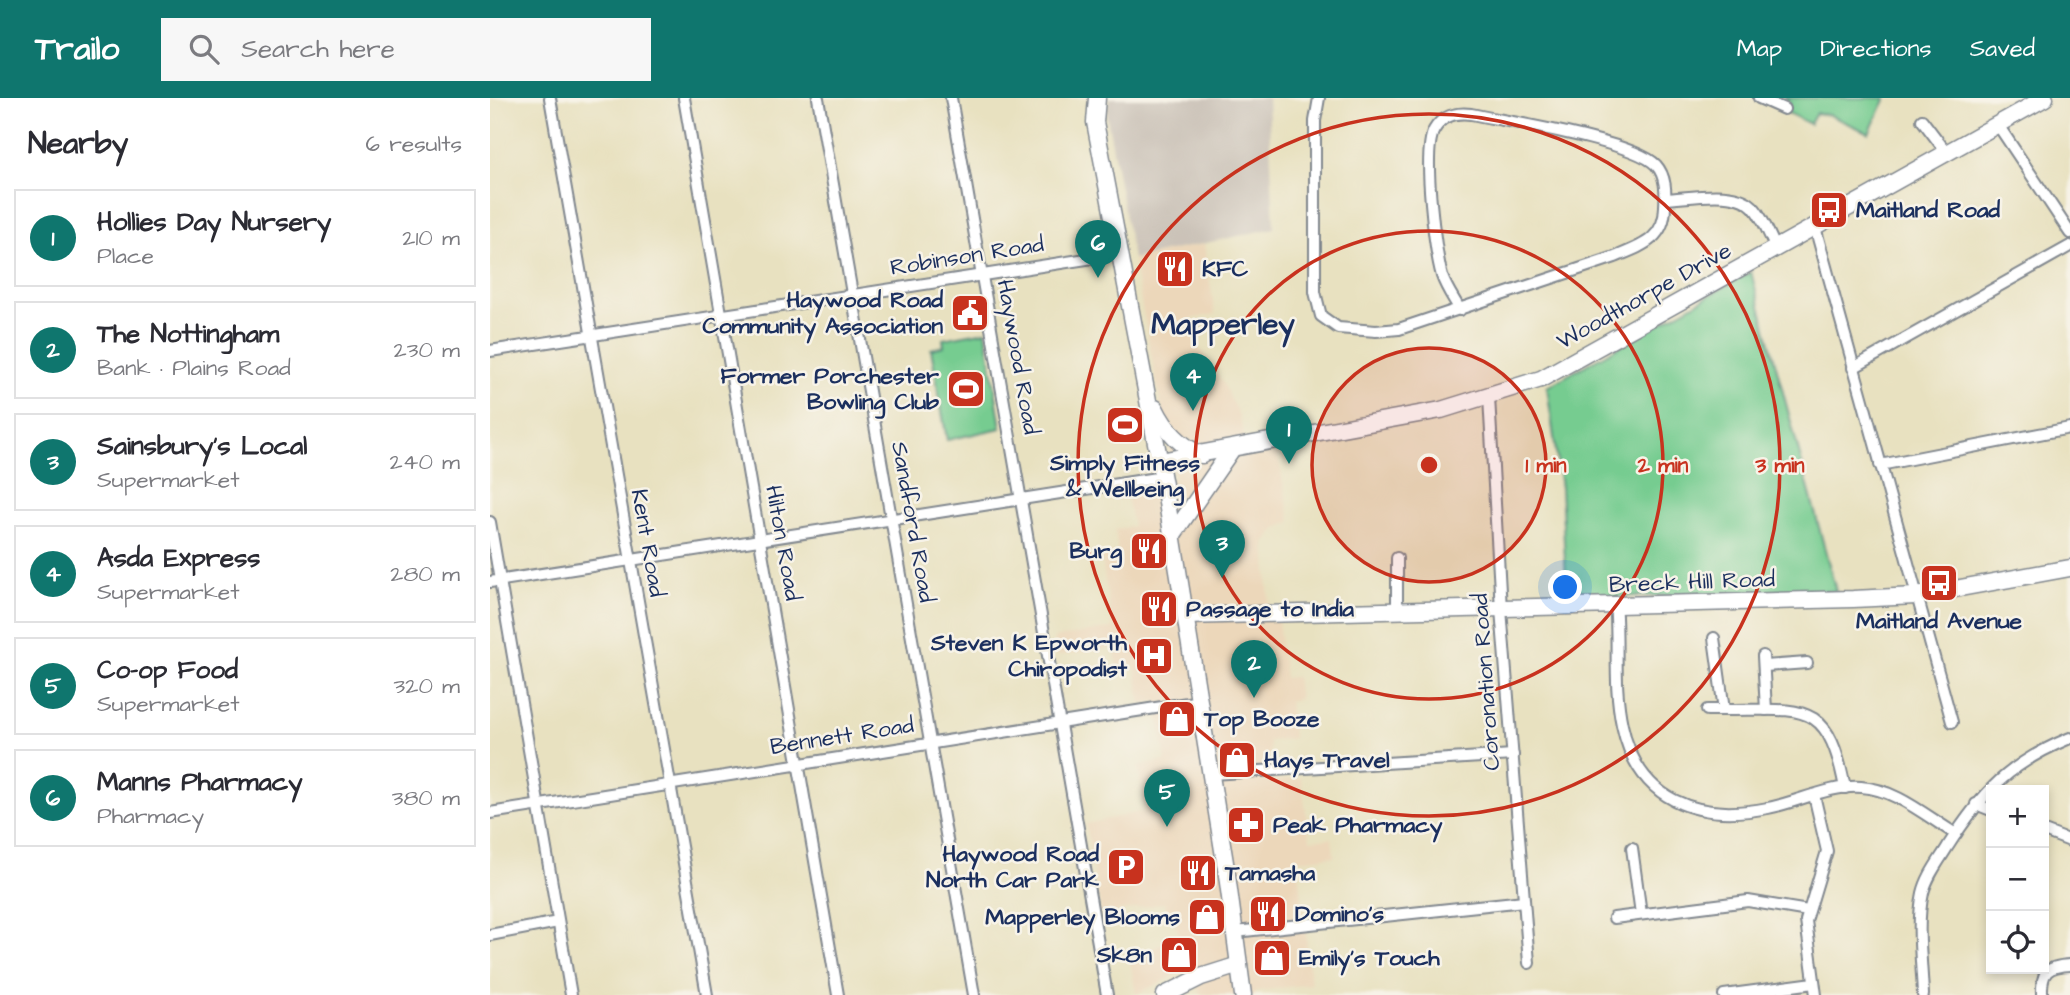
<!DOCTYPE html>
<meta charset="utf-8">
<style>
:root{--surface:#fff;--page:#f7f7f7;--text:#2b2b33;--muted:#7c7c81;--line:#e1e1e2;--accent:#0f766e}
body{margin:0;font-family:"Architects Daughter",sans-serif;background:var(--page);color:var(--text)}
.controls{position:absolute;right:21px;bottom:21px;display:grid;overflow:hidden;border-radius:0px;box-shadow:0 4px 10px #0003}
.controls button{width:63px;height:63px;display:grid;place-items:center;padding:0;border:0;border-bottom:2px solid var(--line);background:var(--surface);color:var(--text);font:35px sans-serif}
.you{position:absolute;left:1076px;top:490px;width:24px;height:24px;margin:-18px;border:5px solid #fff;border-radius:50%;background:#1a73e8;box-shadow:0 0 0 10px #1a73e833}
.badge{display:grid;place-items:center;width:46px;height:46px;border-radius:50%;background:var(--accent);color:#fff;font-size:23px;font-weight:700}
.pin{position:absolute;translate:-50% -58px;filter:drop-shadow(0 2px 4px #0008)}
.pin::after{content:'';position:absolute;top:37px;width:24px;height:21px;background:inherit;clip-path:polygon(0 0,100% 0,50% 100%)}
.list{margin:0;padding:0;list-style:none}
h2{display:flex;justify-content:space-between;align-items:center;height:91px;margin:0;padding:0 28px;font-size:30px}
h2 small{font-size:23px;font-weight:400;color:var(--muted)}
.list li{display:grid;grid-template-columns:46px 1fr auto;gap:21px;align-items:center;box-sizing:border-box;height:98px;margin:0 14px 14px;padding:0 14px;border:2px solid var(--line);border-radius:0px}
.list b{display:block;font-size:26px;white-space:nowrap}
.list p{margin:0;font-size:23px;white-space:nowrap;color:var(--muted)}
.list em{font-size:23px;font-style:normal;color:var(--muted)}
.icon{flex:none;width:38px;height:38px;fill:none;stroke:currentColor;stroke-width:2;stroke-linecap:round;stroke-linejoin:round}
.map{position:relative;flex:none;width:1580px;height:897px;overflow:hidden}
header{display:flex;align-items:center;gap:42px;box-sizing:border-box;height:98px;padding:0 35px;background:var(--accent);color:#fff}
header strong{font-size:33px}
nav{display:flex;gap:38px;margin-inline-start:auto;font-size:24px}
.search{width:490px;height:63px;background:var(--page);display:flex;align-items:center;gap:18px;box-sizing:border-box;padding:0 24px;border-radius:0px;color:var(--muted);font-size:26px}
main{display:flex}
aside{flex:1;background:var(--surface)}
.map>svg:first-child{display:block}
</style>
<header>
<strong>Trailo</strong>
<div class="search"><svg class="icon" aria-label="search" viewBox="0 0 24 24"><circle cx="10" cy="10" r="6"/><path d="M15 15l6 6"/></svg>Search here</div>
<nav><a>Map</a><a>Directions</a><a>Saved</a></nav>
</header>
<main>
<aside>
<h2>Nearby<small>6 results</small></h2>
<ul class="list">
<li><span class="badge">1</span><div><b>Hollies Day Nursery</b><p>Place</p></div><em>210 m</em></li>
<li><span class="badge">2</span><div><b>The Nottingham</b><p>Bank · Plains Road</p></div><em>230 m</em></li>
<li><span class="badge">3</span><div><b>Sainsbury's Local</b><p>Supermarket</p></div><em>240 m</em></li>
<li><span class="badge">4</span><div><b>Asda Express</b><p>Supermarket</p></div><em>280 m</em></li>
<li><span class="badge">5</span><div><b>Co-op Food</b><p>Supermarket</p></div><em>320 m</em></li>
<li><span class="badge">6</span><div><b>Manns Pharmacy</b><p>Pharmacy</p></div><em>380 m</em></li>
</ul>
</aside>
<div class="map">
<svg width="1580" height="897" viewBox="0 0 1580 897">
<rect width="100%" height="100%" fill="#f7f3e8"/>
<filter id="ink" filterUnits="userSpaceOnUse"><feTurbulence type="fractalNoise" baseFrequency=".0143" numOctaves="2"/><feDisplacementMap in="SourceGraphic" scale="14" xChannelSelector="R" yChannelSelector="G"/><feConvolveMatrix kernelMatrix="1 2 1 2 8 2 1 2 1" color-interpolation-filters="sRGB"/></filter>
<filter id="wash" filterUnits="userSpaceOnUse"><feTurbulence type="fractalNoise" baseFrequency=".00686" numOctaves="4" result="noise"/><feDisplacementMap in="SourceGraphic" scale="28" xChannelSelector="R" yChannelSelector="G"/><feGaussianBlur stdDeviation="1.57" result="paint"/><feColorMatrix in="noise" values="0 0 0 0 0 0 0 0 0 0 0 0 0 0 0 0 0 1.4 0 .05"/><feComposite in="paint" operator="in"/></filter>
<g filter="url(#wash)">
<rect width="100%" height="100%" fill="#e8e1c0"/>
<polygon fill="#ecd7ba" points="714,146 725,216 691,223 734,287 749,318 759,359 787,353 801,424 787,430 775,444 780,523 788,523 795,580 806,579 809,601 799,603 803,640 779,643 781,668 784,683 811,680 820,742 842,740 844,758 808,762 821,886 766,893 763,897 712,897 695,873 646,896 640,863 690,836 674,805 611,817 596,726 655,713 648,668 676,663 666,603 651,605 645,567 627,569 625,549 567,558 564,540 623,530 611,457 628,453 625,432 643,428 635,390 685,381 643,161"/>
<polygon fill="#cbc2b8" points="619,0 778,0 784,130 643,161 617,19"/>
<g fill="#76cc90" stroke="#487e77" stroke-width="2">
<polygon points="1295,0 1396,0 1379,35 1339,17 1326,15 1320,26 1296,14 1300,5"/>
<polygon points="1261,174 1346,493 1077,500 1071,390 1057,289"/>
<polygon points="496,233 511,330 457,342 441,251 454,248 453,241"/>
</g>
</g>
<g filter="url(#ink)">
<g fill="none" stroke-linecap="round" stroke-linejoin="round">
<defs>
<g id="street">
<polyline points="60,0 217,897"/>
<polyline points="194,0 348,897"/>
<polyline points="328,0 484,897"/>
<polyline points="461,0 617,897"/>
<path d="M 829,0 L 825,23 L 825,194 L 831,218 L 848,230 L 886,233 L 909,231 L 1125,159 C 1152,148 1175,141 1175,108 C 1176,94 1176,78 1166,67 C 1143,43 1019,24 981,16 C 966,14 952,18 944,32 C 932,54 945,153 952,178 C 956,190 964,201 970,212"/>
<polyline points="1269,0 1294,11"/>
<polyline points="1432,22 1457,55"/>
<polyline points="1508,27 1580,135"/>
<path d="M 1176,101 C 1200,100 1248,89 1265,111 C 1274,122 1279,137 1286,150"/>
<polyline points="1325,129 1462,624"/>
<polyline points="0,253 629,156"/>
<polyline points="1363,270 1580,148"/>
<polyline points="999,299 1011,511 1039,865"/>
<polyline points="1390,367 1580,330"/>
<polyline points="0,424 81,897"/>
<polyline points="907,460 907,514"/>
<polyline points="0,484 673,379"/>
<path d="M 1125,504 C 1129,545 1123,586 1132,627 C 1148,703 1207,724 1278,710 C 1308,704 1340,687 1371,689 C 1406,691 1437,719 1466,736"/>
<path d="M 1224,540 L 1234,612 C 1314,612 1338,601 1355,690"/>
<polyline points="1273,558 1276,612"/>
<polyline points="1275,568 1317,565"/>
<polyline points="1217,612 1234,612"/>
<polyline points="721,676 1023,657"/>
<polyline points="1324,697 1337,753 1316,823 1326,897"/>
<polyline points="1486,706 1501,712"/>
<polyline points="0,715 710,603"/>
<polyline points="1554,733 1580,743"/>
<polyline points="1142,750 1151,816"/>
<polyline points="1124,820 1258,803 1318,813"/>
<polyline points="745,834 1034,803"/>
<polyline points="0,837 68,824"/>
<polyline points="1234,897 1324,885"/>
<path d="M 1433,897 C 1432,865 1426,827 1433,795 C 1437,778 1449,763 1458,748 C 1493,693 1520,665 1580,640"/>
<path d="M 1552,897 C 1551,874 1557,868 1580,867"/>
</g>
<g id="secondary">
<polyline points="607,0 605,24 675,392 737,777 753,897"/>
<path d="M 665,310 C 675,331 690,348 712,357"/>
<polyline points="670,363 951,312 1051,281 1555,0"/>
<polyline points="682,438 742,351"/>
<polyline points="696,518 1363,501 1426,498 1580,470"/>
<polyline points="675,897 711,879 749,867"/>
</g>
</defs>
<use href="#street" stroke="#82888f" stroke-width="14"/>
<use href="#secondary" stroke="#82888f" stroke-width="19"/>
<use href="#street" stroke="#fff" stroke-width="10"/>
<use href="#secondary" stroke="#fff" stroke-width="16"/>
</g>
</g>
<circle cx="939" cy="367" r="117" fill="#c8321e" fill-opacity=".12"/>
<g fill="none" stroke="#c8321e" stroke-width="3.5">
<circle cx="939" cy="367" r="117"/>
<circle cx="939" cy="367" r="234"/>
<circle cx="939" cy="367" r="351"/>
</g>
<defs>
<symbol id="bus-square" viewBox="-11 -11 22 22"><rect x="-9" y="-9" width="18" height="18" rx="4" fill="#c8321e" stroke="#f7f3e8"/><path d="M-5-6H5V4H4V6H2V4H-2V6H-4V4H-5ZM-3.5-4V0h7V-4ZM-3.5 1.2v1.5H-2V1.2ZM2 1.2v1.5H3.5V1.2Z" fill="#fff"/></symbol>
<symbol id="restaurant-square" viewBox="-11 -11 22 22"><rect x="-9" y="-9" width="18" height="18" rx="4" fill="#c8321e" stroke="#f7f3e8"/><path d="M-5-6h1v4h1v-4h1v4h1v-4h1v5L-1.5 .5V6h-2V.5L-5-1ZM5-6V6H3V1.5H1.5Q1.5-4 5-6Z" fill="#fff"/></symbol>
<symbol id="civic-square" viewBox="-11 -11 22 22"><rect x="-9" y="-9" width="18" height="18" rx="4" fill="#c8321e" stroke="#f7f3e8"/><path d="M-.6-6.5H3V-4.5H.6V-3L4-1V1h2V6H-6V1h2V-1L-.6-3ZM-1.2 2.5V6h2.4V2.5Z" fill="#fff"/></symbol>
<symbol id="stadium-square" viewBox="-11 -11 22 22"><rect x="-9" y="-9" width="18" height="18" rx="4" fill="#c8321e" stroke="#f7f3e8"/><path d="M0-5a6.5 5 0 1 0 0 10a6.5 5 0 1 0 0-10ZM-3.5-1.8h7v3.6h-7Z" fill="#fff"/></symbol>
<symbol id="hospital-square" viewBox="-11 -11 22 22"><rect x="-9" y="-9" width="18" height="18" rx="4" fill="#c8321e" stroke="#f7f3e8"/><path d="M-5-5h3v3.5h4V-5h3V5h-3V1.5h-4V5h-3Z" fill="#fff"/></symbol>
<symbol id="shop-square" viewBox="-11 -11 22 22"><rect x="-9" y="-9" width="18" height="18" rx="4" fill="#c8321e" stroke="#f7f3e8"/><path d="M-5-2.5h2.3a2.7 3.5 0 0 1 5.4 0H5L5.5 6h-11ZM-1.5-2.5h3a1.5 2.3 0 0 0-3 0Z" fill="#fff"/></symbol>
<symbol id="pharmacy-square" viewBox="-11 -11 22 22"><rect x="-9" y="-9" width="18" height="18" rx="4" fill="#c8321e" stroke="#f7f3e8"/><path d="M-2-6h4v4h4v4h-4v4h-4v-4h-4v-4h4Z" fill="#fff"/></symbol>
<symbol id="parking-square" viewBox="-11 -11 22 22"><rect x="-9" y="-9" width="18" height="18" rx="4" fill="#c8321e" stroke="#f7f3e8"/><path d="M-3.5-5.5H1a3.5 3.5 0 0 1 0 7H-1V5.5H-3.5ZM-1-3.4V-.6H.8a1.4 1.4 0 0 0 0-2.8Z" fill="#fff"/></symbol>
</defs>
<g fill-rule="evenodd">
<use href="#bus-square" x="1317" y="90" width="44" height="44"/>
<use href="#restaurant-square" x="663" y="149" width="44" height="44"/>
<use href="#civic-square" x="458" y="193" width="44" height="44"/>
<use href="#stadium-square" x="454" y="269" width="44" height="44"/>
<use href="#stadium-square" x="613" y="305" width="44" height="44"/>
<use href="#restaurant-square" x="637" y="431" width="44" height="44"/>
<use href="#bus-square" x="1427" y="463" width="44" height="44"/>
<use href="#restaurant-square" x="647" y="489" width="44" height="44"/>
<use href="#hospital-square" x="642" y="536" width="44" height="44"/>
<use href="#shop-square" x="665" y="599" width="44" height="44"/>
<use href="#shop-square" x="725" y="640" width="44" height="44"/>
<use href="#pharmacy-square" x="734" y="705" width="44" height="44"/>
<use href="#parking-square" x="614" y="747" width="44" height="44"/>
<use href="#restaurant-square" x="686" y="753" width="44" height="44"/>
<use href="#restaurant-square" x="756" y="794" width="44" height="44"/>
<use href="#shop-square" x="695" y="797" width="44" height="44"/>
<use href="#shop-square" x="667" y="835" width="44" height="44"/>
<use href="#shop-square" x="760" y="838" width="44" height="44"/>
</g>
<g text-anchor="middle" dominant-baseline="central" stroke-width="5" stroke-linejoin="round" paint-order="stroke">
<g font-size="23" font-weight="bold" fill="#1b2f5e" stroke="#f7f3e8" text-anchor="start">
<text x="1366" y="112">Maitland Road</text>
<text x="712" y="171">KFC</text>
<text x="453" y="202" text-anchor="end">Haywood Road<tspan x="453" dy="26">Community Association</tspan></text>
<text x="449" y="278" text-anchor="end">Former Porchester<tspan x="449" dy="26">Bowling Club</tspan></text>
<text x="635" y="365" text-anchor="middle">Simply Fitness<tspan x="635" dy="26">&amp; Wellbeing</tspan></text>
<text x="632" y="453" text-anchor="end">Burg</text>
<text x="696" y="511">Passage to India</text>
<text x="1449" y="523" text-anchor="middle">Maitland Avenue</text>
<text x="637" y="545" text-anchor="end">Steven K Epworth<tspan x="637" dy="26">Chiropodist</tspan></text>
<text x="714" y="621">Top Booze</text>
<text x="774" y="662">Hays Travel</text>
<text x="783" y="727">Peak Pharmacy</text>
<text x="609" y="756" text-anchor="end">Haywood Road<tspan x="609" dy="26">North Car Park</tspan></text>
<text x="735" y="775">Tamasha</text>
<text x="805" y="816">Domino's</text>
<text x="690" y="819" text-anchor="end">Mapperley Blooms</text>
<text x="662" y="857" text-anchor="end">Sk8n</text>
<text x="809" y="860">Emily's Touch</text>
</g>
<g font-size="23" fill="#1b2f5e" stroke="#f7f3e8">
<text transform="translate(477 158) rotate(-9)">Robinson Road</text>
<text transform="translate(1154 198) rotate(-29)">Woodthorpe Drive</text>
<text transform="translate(528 259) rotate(80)">Haywood Road</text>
<text transform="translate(423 424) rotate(80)">Sandford Road</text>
<text transform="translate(158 445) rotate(80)">Kent Road</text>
<text transform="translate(293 445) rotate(80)">Hilton Road</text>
<text transform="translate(1202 484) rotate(-2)">Breck Hill Road</text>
<text transform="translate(996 584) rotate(-94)">Coronation Road</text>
<text transform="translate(352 638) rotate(-9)">Bennett Road</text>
</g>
<g font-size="30" font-weight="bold" fill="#1b2f5e" stroke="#f7f3e8">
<text x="733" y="227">Mapperley</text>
</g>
</g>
<circle cx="939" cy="367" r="10" fill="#c8321e" stroke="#f7f3e8" stroke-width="3.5"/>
<g font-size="21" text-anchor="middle" font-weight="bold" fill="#c8321e" stroke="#f7f3e8" stroke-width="5" stroke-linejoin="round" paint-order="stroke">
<text x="1056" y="374">1 min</text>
<text x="1173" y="374">2 min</text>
<text x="1290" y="374">3 min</text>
</g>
</svg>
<div class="controls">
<button>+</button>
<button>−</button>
<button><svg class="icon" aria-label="locate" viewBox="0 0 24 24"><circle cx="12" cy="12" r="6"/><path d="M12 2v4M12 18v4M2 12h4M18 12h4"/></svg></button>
</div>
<div class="you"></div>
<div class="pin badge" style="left:799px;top:366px">1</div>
<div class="pin badge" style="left:764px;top:600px">2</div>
<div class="pin badge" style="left:732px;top:480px">3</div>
<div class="pin badge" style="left:703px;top:313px">4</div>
<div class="pin badge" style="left:677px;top:729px">5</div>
<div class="pin badge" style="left:608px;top:180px">6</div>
</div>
</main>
